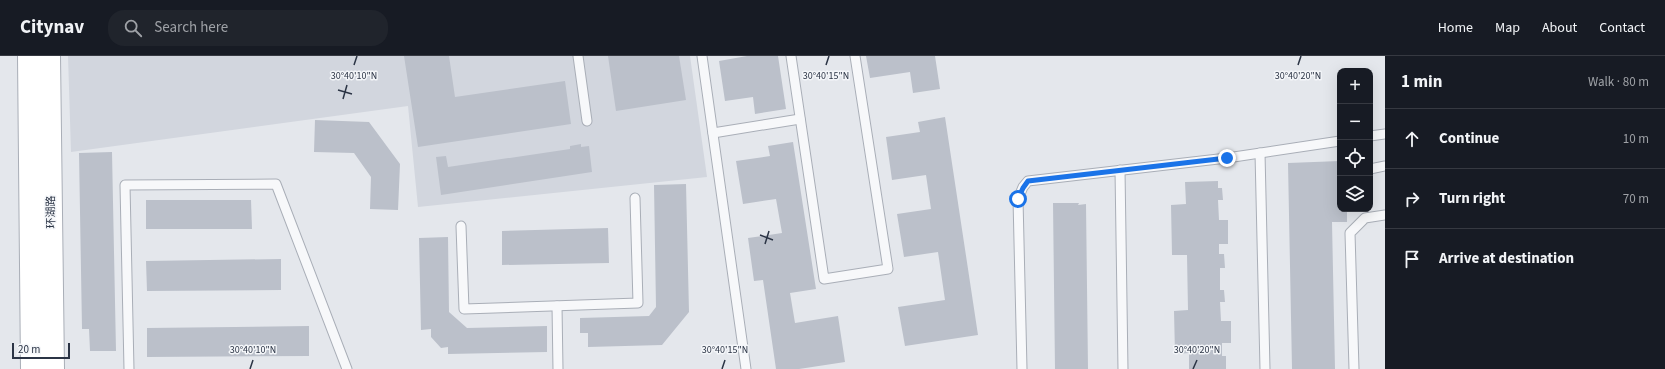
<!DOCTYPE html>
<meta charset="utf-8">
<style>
:root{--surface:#171b24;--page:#20242c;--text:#f1f3f6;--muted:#9ea1a6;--line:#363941}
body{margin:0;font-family:"Source Sans 3","Noto Sans SC",sans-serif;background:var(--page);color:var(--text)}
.controls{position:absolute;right:12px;top:12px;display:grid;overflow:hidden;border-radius:8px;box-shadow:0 4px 16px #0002}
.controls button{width:36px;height:36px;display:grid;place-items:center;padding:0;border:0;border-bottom:1px solid var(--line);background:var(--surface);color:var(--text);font:20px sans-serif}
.scale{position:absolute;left:12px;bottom:10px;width:58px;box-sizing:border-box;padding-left:4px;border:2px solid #2b3445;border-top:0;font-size:11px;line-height:14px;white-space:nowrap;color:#2b3445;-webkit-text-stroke:3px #f4f6f9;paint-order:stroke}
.stop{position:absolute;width:12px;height:12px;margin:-9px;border:3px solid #1a73e8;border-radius:50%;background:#fff}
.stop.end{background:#1a73e8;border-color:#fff;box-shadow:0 1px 4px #0008}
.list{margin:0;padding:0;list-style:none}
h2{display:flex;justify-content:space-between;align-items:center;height:52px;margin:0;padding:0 16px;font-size:17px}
h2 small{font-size:13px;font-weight:400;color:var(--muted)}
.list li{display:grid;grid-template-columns:26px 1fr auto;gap:12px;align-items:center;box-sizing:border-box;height:60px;padding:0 16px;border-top:1px solid var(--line)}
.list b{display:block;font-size:15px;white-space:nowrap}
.list em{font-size:13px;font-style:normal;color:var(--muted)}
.icon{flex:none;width:22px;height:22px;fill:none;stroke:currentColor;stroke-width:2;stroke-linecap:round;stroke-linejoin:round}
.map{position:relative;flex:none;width:1385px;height:313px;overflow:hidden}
header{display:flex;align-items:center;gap:24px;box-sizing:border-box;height:56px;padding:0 20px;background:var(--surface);border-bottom:1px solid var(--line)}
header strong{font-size:19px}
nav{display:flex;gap:22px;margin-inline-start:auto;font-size:14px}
.search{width:280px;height:36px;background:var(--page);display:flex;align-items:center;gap:10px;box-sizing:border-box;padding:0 14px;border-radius:16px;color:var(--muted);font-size:15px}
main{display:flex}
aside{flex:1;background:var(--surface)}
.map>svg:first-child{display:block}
</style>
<header>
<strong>Citynav</strong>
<div class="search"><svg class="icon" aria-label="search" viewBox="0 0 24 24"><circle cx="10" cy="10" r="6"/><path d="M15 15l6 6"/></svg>Search here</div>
<nav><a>Home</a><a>Map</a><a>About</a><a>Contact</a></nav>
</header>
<main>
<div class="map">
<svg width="1385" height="313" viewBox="0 0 1385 313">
<rect width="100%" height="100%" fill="#e4e7ec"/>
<polygon fill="#d2d6de" points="68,0 690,0 707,121 418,151 408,50 71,96"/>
<g fill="#bbc0ca">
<polygon points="404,0 449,0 455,41 565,25 571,68 418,91"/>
<polygon points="608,0 679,0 686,44 616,55"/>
<polygon points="747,0 778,0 786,53 755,58 753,41 725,45 719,5"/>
<polygon points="866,0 935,0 940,33 913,37 910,16 870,22"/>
<polygon points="945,61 978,279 905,290 898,251 945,244 938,196 904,201 897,158 931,153 926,119 892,124 886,81 920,76 918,66"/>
<polygon points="315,64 369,66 400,108 398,154 370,153 371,121 354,97 314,96"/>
<polygon points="793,86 816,233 790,237 795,267 838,260 845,306 799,313 776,313 763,224 754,225 748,182 782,177 776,143 743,148 736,105 770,100 768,90"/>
<polygon points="581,88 581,91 589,90 592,116 441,139 436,101 446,100 448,111 570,93 570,90"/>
<polygon points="112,96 116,295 90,295 89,273 82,273 79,97"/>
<polygon points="1340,105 1340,153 1347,153 1347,166 1332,166 1335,313 1292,313 1288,107"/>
<polygon points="1218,125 1218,132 1222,132 1223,144 1218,144 1219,164 1228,164 1228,188 1219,188 1219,198 1224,198 1225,212 1220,212 1220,234 1224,234 1225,246 1220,246 1221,265 1231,265 1231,287 1222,287 1222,300 1226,300 1226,313 1189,313 1189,297 1175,298 1174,255 1188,254 1187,199 1172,199 1171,149 1186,148 1185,126"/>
<polygon points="686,128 689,256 662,289 588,291 588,277 580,277 580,262 649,260 656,251 654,129"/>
<polygon points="146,144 251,144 252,173 146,173"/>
<polygon points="1053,147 1079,147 1078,149 1086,148 1088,313 1055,313"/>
<polygon points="608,172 609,207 502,209 502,175"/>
<polygon points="448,181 449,256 467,272 547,270 547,296 448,298 448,291 441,292 431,281 431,273 421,274 419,182"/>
<polygon points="281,203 281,234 147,235 146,205"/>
<polygon points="309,270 309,300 147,301 147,272"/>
</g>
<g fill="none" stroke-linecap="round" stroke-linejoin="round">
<defs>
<g id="lane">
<polyline points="578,0 587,65"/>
<polyline points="702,0 746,313"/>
<polyline points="791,0 824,223 888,213 855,0"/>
<polyline points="713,77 800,63"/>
<polyline points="1370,80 1385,78"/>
<polyline points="1260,97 1265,313"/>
<polyline points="1370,113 1385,110"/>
<polyline points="1120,114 1123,313"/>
<polyline points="461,170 464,253 638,247 635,142"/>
<polyline points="557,250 558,313"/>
<polyline points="129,313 125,129 276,128 347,313"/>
<polyline points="1022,313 1018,143 1023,131 1028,125 1227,102 1340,85"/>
<polyline points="1354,313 1350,177 1365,162 1385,159"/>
</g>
<g id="secondary">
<polyline points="29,0 32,313"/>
<polyline points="49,0 53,313"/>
</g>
</defs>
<use href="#lane" stroke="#a9aeb7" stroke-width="11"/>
<use href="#secondary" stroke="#a9aeb7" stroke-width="24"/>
<use href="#lane" stroke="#f7f8fa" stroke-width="9"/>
<use href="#secondary" stroke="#fff" stroke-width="22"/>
</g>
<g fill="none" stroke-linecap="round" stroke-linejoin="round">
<polyline stroke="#1a73e8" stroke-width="5" points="1018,143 1023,132 1028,125 1227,102"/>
</g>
<path fill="none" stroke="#2b3445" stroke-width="1.5" d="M 354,9 L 357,0M 826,9 L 829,0M 1298,9 L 1301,0M 338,34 L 352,38M 343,43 L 347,29M 760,179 L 773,184M 765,188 L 769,175M 250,313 L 253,304M 722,313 L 725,304M 1193,313 L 1197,304"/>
<g text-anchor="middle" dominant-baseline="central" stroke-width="3" stroke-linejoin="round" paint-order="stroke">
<g font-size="11" fill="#2b3445" stroke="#f4f6f9">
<text transform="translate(51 156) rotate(-91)">环湖路</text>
</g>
</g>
<g font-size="10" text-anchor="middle" fill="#2b3445" stroke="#f4f6f9" stroke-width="3" stroke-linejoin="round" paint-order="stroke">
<text x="354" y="23">30°40'10"N</text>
<text x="826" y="23">30°40'15"N</text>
<text x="1298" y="23">30°40'20"N</text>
<text x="253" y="297">30°40'10"N</text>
<text x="725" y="297">30°40'15"N</text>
<text x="1197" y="297">30°40'20"N</text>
</g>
</svg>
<div class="controls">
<button>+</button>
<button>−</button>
<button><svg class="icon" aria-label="locate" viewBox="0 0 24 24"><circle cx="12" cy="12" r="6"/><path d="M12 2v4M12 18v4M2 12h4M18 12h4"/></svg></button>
<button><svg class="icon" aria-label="layers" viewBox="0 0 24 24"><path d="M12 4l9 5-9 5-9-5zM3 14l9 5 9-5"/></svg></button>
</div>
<div class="scale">20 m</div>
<div class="stop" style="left:1018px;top:143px"></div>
<div class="stop end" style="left:1227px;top:102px"></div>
</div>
<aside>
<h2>1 min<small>Walk · 80 m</small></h2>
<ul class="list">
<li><svg class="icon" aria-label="ahead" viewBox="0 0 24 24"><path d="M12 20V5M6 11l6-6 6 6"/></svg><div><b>Continue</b></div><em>10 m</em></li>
<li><svg class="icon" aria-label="right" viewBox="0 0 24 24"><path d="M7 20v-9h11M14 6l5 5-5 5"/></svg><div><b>Turn right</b></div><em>70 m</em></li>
<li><svg class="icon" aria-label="arrive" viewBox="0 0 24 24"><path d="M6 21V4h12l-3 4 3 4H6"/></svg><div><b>Arrive at destination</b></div></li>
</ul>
</aside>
</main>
